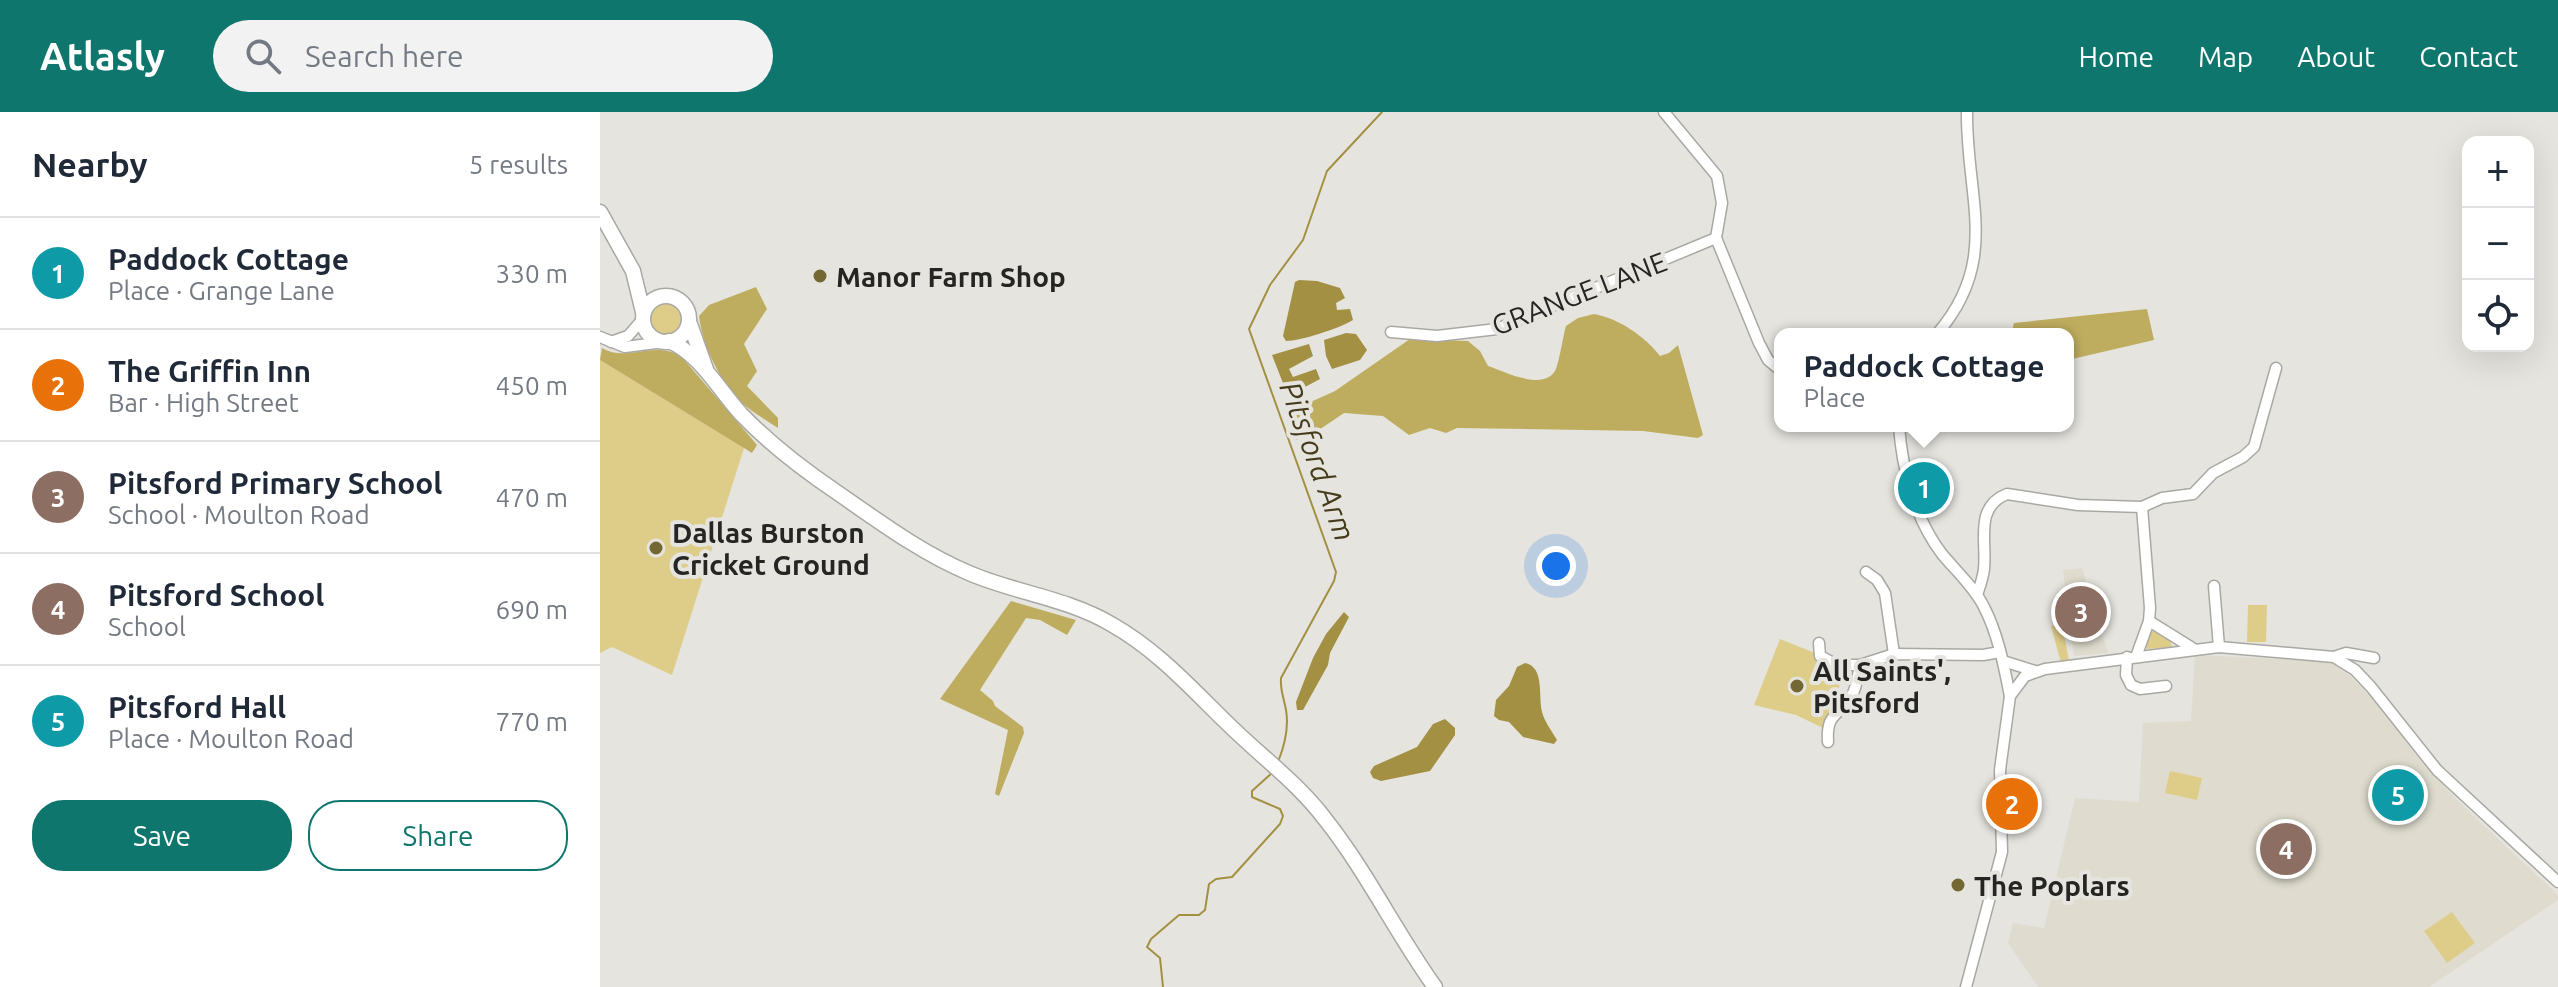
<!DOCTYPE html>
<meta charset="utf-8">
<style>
:root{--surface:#fff;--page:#f2f2f3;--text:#1f2937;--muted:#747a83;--line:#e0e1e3;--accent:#0f766e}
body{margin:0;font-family:Ubuntu,sans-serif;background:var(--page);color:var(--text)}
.controls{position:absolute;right:24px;top:24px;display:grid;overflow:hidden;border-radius:16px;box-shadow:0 8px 32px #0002}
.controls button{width:72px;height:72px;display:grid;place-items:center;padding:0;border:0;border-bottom:2px solid var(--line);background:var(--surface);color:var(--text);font:40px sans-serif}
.you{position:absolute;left:956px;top:454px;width:28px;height:28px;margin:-20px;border:6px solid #fff;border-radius:50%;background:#1a73e8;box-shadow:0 0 0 12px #1a73e833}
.badge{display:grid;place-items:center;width:52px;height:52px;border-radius:50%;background:var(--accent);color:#fff;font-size:26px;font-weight:700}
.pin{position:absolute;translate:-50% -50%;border:4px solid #fff;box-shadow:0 2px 8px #0006}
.popup{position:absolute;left:1174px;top:216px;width:300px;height:104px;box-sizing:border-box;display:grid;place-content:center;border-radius:16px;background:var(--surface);filter:drop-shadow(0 2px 6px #0005);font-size:26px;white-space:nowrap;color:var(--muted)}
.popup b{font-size:30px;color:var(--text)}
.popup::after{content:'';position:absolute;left:50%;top:100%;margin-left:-16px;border:16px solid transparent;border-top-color:var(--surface)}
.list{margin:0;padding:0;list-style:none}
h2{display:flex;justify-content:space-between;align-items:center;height:104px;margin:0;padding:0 32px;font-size:34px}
h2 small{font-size:26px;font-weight:400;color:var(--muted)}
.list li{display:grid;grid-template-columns:52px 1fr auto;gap:24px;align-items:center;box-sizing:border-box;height:112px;padding:0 32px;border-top:2px solid var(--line)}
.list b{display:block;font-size:30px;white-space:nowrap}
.list p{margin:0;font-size:26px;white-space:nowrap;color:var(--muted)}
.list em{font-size:26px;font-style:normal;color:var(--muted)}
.actions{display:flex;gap:16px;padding:24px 32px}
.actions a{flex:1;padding:18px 0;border:2px solid var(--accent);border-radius:32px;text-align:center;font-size:28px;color:var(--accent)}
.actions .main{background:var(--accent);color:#fff}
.icon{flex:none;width:44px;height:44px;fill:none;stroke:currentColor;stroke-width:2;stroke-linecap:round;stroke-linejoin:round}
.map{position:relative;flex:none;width:1958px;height:875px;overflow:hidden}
header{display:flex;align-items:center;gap:48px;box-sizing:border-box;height:112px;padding:0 40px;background:var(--accent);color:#fff}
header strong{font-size:38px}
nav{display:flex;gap:44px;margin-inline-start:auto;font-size:28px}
.search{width:560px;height:72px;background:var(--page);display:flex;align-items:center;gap:20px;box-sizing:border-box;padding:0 28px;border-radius:44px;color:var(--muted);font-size:30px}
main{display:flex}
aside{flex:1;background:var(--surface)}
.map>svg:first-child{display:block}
</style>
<header>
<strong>Atlasly</strong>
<div class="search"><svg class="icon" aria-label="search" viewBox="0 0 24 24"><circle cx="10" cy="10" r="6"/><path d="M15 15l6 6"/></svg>Search here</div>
<nav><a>Home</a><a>Map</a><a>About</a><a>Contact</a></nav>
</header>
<main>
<aside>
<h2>Nearby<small>5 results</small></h2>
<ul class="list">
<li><span class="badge" style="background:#0f9aa8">1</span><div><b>Paddock Cottage</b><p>Place · Grange Lane</p></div><em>330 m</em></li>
<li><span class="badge" style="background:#e8710a">2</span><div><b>The Griffin Inn</b><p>Bar · High Street</p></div><em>450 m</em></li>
<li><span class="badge" style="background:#8d6e63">3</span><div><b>Pitsford Primary School</b><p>School · Moulton Road</p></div><em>470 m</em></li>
<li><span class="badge" style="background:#8d6e63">4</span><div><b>Pitsford School</b><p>School</p></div><em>690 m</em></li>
<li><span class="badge" style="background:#0f9aa8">5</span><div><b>Pitsford Hall</b><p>Place · Moulton Road</p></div><em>770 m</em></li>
</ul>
<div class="actions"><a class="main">Save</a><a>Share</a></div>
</aside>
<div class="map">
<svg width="1958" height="875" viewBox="0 0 1958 875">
<rect width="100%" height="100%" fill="#e5e4df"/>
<g fill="#dfdccf">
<polygon points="1482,456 1508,541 1474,544 1463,458"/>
<polygon points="1595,543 1728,549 1750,564 1782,597 1819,647 1857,688 1958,783 1958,788 1829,875 1438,875 1408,831 1413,811 1444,816 1475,686 1539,690 1543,611 1591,609"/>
</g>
<g fill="#decd89">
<circle cx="66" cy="205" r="17"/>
<polygon points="0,248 144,336 72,563 12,535 0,541"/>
<polygon points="1648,493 1667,493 1666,530 1647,530"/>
<polygon points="1462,512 1469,549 1461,551 1451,514"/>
<polygon points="1554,519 1570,528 1572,535 1547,537 1545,532 1549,522"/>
<path d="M 1180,527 L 1215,541 C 1221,555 1231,560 1246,555 L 1238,578 L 1246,583 L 1230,601 L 1223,616 L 1196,603 L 1154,593 Z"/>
<polygon points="1570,659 1602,666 1597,688 1565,681"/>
<polygon points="1852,800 1875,831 1847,851 1824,819"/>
</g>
<g fill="#bfad5f">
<path d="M 156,175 L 167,197 L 144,232 L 157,259 L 147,274 L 178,306 L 178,316 C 166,308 152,300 141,290 C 120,270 102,232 99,204 L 109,193 Z"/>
<polygon points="1547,197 1554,228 1468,248 1468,222 1411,222 1414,211"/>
<path d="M 994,202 C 1018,206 1046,225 1060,244 L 1069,241 L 1078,233 L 1103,323 L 1098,326 L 1043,319 L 857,316 L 846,321 L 830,316 L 809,323 L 783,304 L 744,301 L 713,322 L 696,328 L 688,305 L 695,297 L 735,279 L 810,227 L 868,229 L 880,239 L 888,254 C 906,260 942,279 955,259 C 959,252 963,224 966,214 L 978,206 Z"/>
<path d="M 2,236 C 27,251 52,228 81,244 L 157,333 L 152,341 L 0,248 Z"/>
<polygon points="411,489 476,508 467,523 440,508 426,506 380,578 393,589 395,594 423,615 424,621 399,684 395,682 408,618 340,587"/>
</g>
<g fill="#a39042">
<path d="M 699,168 L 717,169 L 740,176 L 745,186 L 736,191 L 737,198 L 750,197 L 753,208 C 740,216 701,229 686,229 L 683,224 L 695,170 Z"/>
<polygon points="746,221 756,222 767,238 760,248 732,257 726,244 724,228"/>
<polygon points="709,232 713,244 689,257 693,265 716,257 720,267 688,284 672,243"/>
<polygon points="744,500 749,505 730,541 728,553 703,598 697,598 696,590 713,546 726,522"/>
<path d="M 925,551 C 945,555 938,584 942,600 C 945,611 952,619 957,628 L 954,632 L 923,625 L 909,610 L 899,608 L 894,604 L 896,588 L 909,574 L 917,555 Z"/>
<polygon points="845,607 855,616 855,623 830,659 781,669 773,666 770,660 774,654 817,635 833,612"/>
</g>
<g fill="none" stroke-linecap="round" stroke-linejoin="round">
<g stroke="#a39042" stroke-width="2">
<path d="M 678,650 C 684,635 689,615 686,598 C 684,586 680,579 681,566 L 734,469 L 736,460 L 649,217 L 670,173 L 703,128 L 727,59 L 782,0"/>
<polyline points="563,875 560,846 547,835 551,827 579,803 599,803 605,798 609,772 616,767 632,765 680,712 683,704 680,697 652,685 652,679 673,660"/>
</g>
<defs>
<g id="minor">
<polyline points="1064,0 1117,64 1122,91 1116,126 1159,231 1168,248 1180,258"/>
<polyline points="791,220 837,224 897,217 1116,126"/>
<path d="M 1337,222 C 1401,148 1366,86 1367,0"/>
<polyline points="0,225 25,235 64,230"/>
<polyline points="11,230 28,224 42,208"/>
<path d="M 1299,314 C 1302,357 1315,407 1342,442 C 1356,459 1374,475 1384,495 C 1398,522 1404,554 1410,584"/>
<polyline points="1266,460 1277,468 1285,481 1294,542"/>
<polyline points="1614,474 1619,535"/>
<path d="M 1377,483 C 1380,474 1383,466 1384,457 C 1387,429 1374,395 1407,382 L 1478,393 L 1542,395 L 1562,386 L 1593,382 L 1613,361 L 1643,345 L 1654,335 L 1676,256"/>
<polyline points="1549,509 1594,537"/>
<polyline points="1219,531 1220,544 1237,553 1260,553 1294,542 1383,543 1400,540"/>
<polyline points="1527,545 1526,563 1531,573 1540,577 1566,574"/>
<polyline points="1536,545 1549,509 1550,496 1542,395"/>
<polyline points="1734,545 1746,541 1774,546"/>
<polyline points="1403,549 1435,559"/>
<path d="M 1228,630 C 1226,602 1237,605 1251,585 C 1257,576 1258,563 1260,553"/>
<polyline points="1366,875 1402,740 1400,658 1410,584 1425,564 1445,557 1619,535 1734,545 1755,558 1771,575 1837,658 1958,770"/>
</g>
<g id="highway">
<polyline points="0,100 33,159 43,200"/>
<circle cx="66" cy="207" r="23"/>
<polyline points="90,212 106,257"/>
<path d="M 69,229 C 100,242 119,278 141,302 C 169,331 201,356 235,379 C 277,408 321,441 369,461 C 415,481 467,486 511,512 C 557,538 589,574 626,610 C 659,643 697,670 725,707 C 767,760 796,821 835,875"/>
</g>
</defs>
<use href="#minor" stroke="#a9a8a3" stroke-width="13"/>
<use href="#highway" stroke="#a9a8a3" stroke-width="17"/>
<use href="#minor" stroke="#fff" stroke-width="10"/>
<use href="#highway" stroke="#fff" stroke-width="14"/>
</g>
<g fill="#736734" stroke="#e5e4df" stroke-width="3">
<circle cx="220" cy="164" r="8"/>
<circle cx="56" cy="436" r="8"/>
<circle cx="1197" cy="574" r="8"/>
<circle cx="1358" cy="773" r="8"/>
</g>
<g text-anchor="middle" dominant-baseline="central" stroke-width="8" stroke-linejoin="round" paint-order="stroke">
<g font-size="28" font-weight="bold" fill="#252523" stroke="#e5e4df" text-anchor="start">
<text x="236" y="164">Manor Farm Shop</text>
<text x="72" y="420">Dallas Burston<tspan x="72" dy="32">Cricket Ground</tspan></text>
<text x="1213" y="558">All Saints',<tspan x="1213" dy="32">Pitsford</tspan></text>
<text x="1374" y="773">The Poplars</text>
</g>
<g font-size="28" fill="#252523" stroke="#e5e4df">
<text transform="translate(979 181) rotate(-21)">GRANGE LANE</text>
</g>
<g font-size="30" font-style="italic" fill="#443c1a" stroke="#e5e4df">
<text transform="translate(718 349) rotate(70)">Pitsford Arm</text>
</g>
</g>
</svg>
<div class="controls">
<button>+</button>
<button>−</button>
<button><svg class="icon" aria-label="locate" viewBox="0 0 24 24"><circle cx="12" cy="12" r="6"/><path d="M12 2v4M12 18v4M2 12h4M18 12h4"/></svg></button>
</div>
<div class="you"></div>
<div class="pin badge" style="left:1324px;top:376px;background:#0f9aa8">1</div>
<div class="popup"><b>Paddock Cottage</b>Place</div>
<div class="pin badge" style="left:1412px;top:692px;background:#e8710a">2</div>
<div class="pin badge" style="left:1481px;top:500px;background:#8d6e63">3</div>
<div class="pin badge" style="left:1686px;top:737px;background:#8d6e63">4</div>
<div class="pin badge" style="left:1798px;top:683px;background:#0f9aa8">5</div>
</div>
</main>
